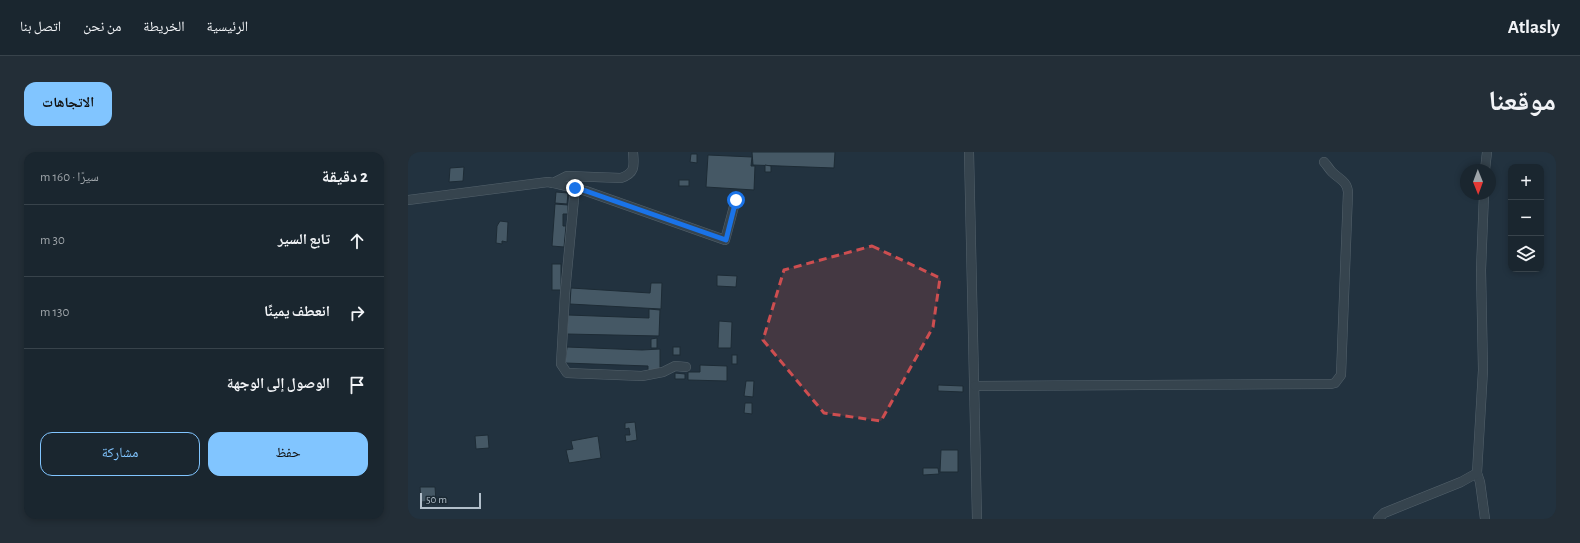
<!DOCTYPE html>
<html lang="ar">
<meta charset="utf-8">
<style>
:root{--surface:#1a262f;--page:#232e37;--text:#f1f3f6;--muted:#9fa5aa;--line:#38434b;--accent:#81c5ff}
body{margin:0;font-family:"Alegreya Sans","Noto Naskh Arabic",sans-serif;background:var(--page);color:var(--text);direction:rtl}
.controls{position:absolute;right:12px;top:12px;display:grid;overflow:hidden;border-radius:8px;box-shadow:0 2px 6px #0003}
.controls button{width:36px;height:36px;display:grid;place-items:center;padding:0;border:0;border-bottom:1px solid var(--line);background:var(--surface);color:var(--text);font:20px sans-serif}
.compass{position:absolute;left:1052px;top:12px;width:36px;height:36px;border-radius:50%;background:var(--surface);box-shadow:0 2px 6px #0003;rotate:179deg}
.scale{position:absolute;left:12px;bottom:10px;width:61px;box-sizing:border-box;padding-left:4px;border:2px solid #b2bfca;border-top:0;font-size:11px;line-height:14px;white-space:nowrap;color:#b2bfca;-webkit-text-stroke:3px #1b2933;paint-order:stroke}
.stop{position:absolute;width:12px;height:12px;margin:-9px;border:3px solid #1a73e8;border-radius:50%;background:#fff}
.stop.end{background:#1a73e8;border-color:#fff;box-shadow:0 1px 4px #0008}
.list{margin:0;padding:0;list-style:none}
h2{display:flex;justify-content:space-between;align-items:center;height:52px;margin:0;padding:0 16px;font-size:17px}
h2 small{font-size:13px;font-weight:400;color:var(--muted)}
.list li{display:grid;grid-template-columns:26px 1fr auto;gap:12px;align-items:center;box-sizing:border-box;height:72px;padding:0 16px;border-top:1px solid var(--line)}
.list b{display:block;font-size:15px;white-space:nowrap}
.list em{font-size:13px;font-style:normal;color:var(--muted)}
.actions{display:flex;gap:8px;padding:12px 16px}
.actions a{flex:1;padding:9px 0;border:1px solid var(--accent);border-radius:12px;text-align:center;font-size:14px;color:var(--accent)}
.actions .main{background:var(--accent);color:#111}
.icon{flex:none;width:22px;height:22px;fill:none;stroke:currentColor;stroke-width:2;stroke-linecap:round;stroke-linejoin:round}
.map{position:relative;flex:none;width:1148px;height:367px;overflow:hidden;direction:ltr;border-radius:12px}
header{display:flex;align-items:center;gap:24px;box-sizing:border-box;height:56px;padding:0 20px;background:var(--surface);border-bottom:1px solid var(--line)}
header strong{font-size:19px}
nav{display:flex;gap:22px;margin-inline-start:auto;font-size:14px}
.intro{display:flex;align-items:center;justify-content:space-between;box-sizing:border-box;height:96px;padding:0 24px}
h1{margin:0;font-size:28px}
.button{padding:10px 18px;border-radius:12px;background:var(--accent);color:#111;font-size:14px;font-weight:700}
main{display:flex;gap:24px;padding:0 24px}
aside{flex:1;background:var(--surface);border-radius:12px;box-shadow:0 2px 6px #0003}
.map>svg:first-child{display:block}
</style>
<header>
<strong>Atlasly</strong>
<nav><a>الرئيسية</a><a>الخريطة</a><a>من نحن</a><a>اتصل بنا</a></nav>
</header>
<div class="intro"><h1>موقعنا</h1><a class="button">الاتجاهات</a></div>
<main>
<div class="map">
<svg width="1148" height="367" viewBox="0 0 1148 367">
<rect width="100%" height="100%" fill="#22323f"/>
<g fill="#455865" stroke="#1d2b35">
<polygon points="344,0 427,0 426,16 345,13"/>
<polygon points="283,2 289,2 289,11 282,10"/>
<polygon points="300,3 344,5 343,14 347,14 346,38 298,35"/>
<polygon points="357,13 363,14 363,20 357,20"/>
<polygon points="56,15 55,29 41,30 42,16"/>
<rect x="271" y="28" width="10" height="6"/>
<polygon points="148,40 160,41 159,52 147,51"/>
<polygon points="147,52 160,53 160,62 155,62 155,74 158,74 156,95 144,94"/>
<polygon points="92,69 100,70 99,90 94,89 94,92 88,91 89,74"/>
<rect x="144" y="112" width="9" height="26"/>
<polygon points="309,123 329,124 328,135 309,134"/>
<polygon points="243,131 254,131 253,157 162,152 163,136 242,141"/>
<polygon points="241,157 252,158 251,184 159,182 160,163 241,166"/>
<polygon points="311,169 324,170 323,196 310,196"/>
<polygon points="249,186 249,196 243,196 243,187"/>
<polygon points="159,195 234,198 252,197 252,219 240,220 240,214 157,211"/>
<rect x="265" y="195" width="7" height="8"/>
<rect x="324" y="203" width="5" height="9"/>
<polygon points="292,213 319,214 319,229 280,228 280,220 292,220"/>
<polygon points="267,221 277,222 277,227 267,227"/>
<polygon points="338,229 346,229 345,245 336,244"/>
<polygon points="530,233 555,234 555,240 530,239"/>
<polygon points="337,251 344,251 344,262 336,261"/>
<polygon points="227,270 229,288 218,290 217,283 222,283 221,276 217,277 217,271"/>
<polygon points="80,283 81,296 68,297 67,284"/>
<polygon points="190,284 193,306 161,311 158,298 165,297 163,289"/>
<polygon points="533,298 550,298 550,320 532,320"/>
<polygon points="515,316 530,316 531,322 515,323"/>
<polygon points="12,335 27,335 28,349 13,350"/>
</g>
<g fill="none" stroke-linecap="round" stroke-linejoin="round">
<defs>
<g id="minor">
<polyline points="561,0 569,367"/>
<polyline points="1077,18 1079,0"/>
<polyline points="145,31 178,39 317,88 328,47"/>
<polyline points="167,36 157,141 153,212 159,221 234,224 255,220 267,214 278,215"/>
<path d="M 0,48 L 140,30 L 145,31 L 159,24 L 213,26 C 228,21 226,13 225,0"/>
<path d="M 567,234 L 923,232 L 927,231 L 933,223 L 940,40 C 939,29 931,27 924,20 C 921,17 919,13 916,10"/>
<polyline points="1069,321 1072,330 1077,367"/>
<polyline points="970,367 976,361 1053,330 1069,321 1075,218 1073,118 1076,42"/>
</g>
</defs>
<use href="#minor" stroke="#54626c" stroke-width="10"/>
<use href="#minor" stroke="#36444e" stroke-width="9"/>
</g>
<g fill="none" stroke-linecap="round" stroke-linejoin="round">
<polyline stroke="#1a73e8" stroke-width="5" points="167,36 178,39 318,88 328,48"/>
</g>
<path fill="#cd4e50" fill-opacity="0.2" stroke="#cd4e50" stroke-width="3" stroke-dasharray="8 5" stroke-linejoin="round" d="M 464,94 L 532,126 L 525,175 L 473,269 L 416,261 L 355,188 L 376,118 Z"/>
</svg>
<div class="controls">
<button>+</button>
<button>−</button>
<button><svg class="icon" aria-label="layers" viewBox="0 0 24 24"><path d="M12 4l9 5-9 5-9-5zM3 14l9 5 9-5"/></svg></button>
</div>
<svg class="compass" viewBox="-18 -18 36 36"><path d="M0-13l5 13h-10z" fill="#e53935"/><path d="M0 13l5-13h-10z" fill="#9fa5aa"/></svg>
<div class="scale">50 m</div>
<div class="stop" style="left:328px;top:48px"></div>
<div class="stop end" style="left:167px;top:36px"></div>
</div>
<aside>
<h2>2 دقيقة<small>سيرًا · 160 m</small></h2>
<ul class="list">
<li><svg class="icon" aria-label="ahead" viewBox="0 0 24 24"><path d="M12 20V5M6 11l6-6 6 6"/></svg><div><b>تابع السير</b></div><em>30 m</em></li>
<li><svg class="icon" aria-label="right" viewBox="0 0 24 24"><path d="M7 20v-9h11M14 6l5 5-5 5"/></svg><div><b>انعطف يمينًا</b></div><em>130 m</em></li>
<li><svg class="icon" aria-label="arrive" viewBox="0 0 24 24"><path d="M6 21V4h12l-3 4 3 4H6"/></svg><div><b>الوصول إلى الوجهة</b></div></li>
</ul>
<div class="actions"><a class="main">حفظ</a><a>مشاركة</a></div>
</aside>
</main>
